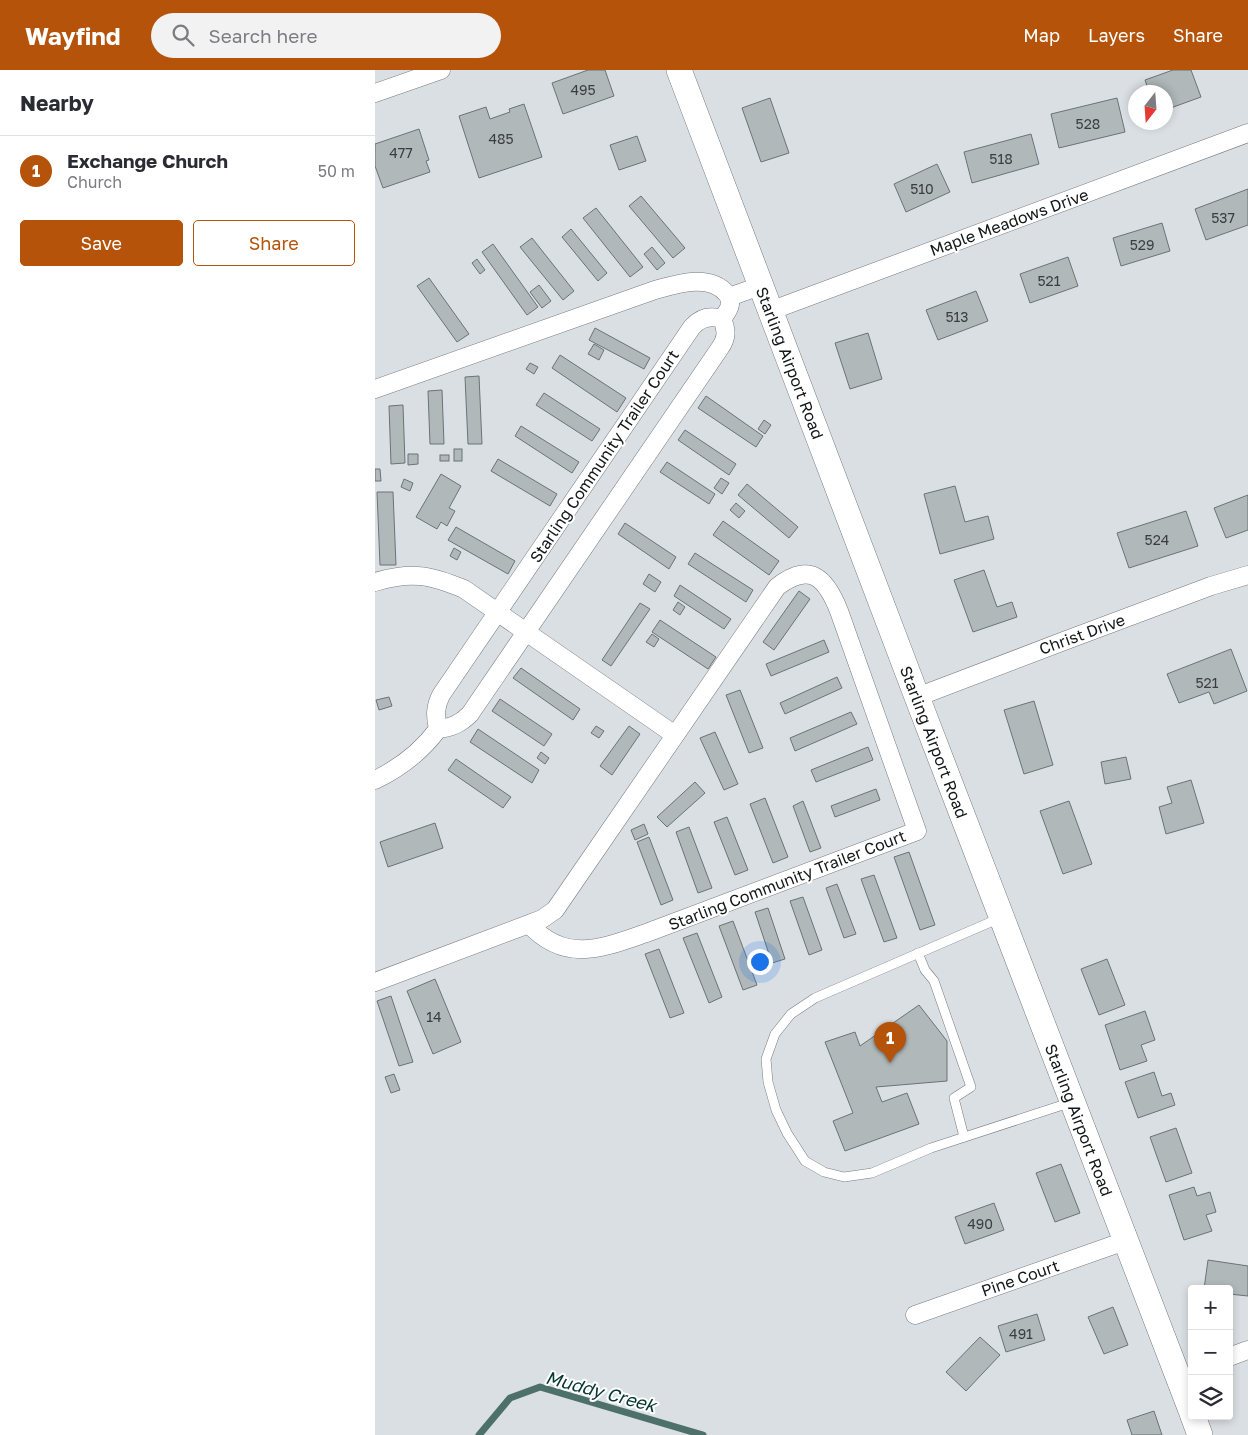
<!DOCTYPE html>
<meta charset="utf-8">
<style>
:root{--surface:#fff;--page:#f2f2f3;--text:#2b2b33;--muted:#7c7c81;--line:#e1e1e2;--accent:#b45309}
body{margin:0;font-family:"Golos Text",sans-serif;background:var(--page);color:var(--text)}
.controls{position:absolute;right:15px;bottom:15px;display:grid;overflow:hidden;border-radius:5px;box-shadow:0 2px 8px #0003}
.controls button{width:45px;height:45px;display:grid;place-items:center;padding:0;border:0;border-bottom:1px solid var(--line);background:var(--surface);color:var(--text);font:25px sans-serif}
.compass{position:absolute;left:753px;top:15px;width:45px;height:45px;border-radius:50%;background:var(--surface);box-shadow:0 2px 8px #0003;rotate:197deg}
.you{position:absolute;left:384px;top:891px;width:18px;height:18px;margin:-12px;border:4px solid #fff;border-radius:50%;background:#1a73e8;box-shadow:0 0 0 8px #1a73e833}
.badge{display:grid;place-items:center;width:32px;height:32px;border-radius:50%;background:var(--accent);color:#fff;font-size:16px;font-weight:700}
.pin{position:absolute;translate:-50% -41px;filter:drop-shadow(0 1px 2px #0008)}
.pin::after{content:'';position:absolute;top:26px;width:18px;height:15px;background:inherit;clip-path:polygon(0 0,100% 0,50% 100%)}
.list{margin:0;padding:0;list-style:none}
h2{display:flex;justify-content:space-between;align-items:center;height:65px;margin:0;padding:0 20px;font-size:21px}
h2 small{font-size:16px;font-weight:400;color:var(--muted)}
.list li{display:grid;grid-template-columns:32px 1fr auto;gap:15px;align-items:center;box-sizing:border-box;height:70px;padding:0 20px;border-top:1px solid var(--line)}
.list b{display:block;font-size:19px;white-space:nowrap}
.list p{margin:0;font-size:16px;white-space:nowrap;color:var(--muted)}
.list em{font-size:16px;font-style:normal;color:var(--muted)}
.actions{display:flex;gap:10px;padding:15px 20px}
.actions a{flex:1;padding:11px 0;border:1px solid var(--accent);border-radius:5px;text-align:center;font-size:18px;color:var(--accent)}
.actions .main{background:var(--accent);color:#fff}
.icon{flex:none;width:28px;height:28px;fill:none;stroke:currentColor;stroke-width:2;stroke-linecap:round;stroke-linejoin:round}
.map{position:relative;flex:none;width:873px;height:1365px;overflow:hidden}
header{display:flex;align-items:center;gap:30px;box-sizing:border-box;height:70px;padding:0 25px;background:var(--accent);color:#fff}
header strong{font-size:24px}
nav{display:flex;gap:28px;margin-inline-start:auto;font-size:18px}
.search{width:350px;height:45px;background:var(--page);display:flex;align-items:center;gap:12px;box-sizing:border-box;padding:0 18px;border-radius:28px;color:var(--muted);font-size:19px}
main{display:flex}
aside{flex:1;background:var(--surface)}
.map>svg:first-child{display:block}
</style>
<header>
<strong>Wayfind</strong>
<div class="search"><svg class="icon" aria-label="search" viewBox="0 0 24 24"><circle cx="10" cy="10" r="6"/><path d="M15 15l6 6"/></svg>Search here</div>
<nav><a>Map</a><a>Layers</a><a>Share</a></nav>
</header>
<main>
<aside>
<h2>Nearby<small></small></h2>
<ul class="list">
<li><span class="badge">1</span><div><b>Exchange Church</b><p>Church</p></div><em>50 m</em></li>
</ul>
<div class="actions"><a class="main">Save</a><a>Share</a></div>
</aside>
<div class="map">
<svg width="873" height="1365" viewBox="0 0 873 1365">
<rect width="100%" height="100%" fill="#dadfe4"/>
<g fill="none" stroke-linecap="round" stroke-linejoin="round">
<polyline stroke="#4d706a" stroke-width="7" points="104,1365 135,1328 165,1317 328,1365"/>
</g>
<g fill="#b0b8ba" stroke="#6b7374">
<polygon points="213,0 230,0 239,26 188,44 177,13"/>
<polygon points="798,0 816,0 826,27 790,40 790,22 774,22 770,10"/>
<polygon points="395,28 414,83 386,92 367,38"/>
<polygon points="742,28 750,62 684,78 676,44"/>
<polygon points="149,34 167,87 104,108 84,46 111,37 115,49 135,42 134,39"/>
<polygon points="44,59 54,90 51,91 55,102 8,118 0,96 0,74"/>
<polygon points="656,64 664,94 597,113 589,82"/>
<polygon points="262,66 271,91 244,100 235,75"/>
<polygon points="562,94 575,122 531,142 519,114"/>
<polygon points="873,119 873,155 831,170 820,139"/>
<polygon points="266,126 310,178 298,188 254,136"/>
<polygon points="221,138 268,197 255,207 208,148"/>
<polygon points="787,153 795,181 746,196 738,168"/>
<polygon points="196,159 232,203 223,211 187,167"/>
<polygon points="157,168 199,221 188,230 145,177"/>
<polygon points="118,174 163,237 152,245 107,182"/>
<polygon points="277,177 290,193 282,200 269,184"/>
<polygon points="693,187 703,216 655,233 645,204"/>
<polygon points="102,189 110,200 105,204 97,193"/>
<polygon points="54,208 94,264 82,272 42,216"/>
<polygon points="164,215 176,231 167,238 155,222"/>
<polygon points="601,221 613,251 563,270 551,240"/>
<polygon points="220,258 275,288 269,299 214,270"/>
<polygon points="493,263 507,309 475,319 460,273"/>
<polygon points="219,274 229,280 224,290 213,284"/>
<polygon points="185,285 251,328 242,342 177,298"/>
<polygon points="155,293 163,297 159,304 151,299"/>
<polygon points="104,306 107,374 93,374 90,307"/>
<polygon points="67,320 69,374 55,374 53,321"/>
<polygon points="169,323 225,359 217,371 161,335"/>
<polygon points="331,326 388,366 381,377 323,338"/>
<polygon points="28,335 30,393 16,394 14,336"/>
<polygon points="389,350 396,355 390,364 383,359"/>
<polygon points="146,356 204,392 197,403 140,366"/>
<polygon points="310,360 361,394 354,405 303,370"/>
<rect x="79" y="379" width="8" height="12"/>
<polygon points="33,384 43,384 43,394 33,395"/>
<rect x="65" y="385" width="9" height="6"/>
<polygon points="123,389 182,424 175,436 116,401"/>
<polygon points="292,392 340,424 334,434 285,402"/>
<polygon points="0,399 5,399 6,411 0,411"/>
<polygon points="66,404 86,416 74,438 80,441 72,456 66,452 62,459 41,447"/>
<polygon points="346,408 354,413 347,424 339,418"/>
<polygon points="29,409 38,413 35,421 26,417"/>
<polygon points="372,414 423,457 414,468 363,425"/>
<polygon points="580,416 590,452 613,446 619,469 565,484 549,424"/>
<polygon points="2,422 18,422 21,495 5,495"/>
<polygon points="873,425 873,460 851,468 839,438"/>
<polygon points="361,433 370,441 364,448 355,440"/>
<polygon points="811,441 823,476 754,498 742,463"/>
<polygon points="348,451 404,491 394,505 338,465"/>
<polygon points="250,453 301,487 294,499 243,464"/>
<polygon points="81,457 140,491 133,504 73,470"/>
<polygon points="79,478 86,482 82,490 75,486"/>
<polygon points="320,483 378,520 371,532 313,494"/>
<polygon points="609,500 622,537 637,532 642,547 598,562 579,510"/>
<polygon points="274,504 286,512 280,522 268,514"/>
<polygon points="305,515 356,549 349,559 299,526"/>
<polygon points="424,521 435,529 399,580 388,572"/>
<polygon points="303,532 310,537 305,545 298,540"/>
<polygon points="265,533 275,539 236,596 227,590"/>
<polygon points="285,550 341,587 333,599 277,562"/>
<polygon points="277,564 284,569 279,577 271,572"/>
<polygon points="449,570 454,582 396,606 391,594"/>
<polygon points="856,579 872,621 839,634 834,622 804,633 792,604"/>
<polygon points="146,598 205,639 198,650 138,608"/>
<polygon points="462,607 467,618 410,644 405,633"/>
<polygon points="365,620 388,678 374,683 351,625"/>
<polygon points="14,627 17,636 4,640 1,630"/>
<polygon points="125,629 177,664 169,676 117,641"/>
<polygon points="659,631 678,695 649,704 629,640"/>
<polygon points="476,642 482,654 420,681 415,668"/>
<polygon points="221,656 229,661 224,668 216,663"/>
<polygon points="254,656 265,664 237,705 225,696"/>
<polygon points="103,659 164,700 157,713 95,672"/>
<polygon points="340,662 363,714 349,720 325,668"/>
<polygon points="493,677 498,690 441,712 436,700"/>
<polygon points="166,682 174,688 170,694 162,688"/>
<polygon points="751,687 756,709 730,714 726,692"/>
<polygon points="81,689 136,727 128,738 73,700"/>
<polygon points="816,710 829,753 791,764 784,737 797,733 792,717"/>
<polygon points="320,712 330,723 292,757 282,747"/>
<polygon points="501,719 505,730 460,747 456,736"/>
<polygon points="390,728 413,787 398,793 375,734"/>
<polygon points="428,731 446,778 435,782 418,736"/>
<polygon points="694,731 717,794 688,804 665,741"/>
<polygon points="352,747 373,800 360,805 339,752"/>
<polygon points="60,753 68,778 13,797 5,772"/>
<polygon points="269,754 273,764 260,770 256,760"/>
<polygon points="314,757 337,818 323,823 301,762"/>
<polygon points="274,767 298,830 286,835 262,772"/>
<polygon points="534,782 560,855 545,860 519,787"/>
<polygon points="499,805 522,868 509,872 486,809"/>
<polygon points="462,814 481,864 469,868 451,818"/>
<polygon points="428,827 447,880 434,885 415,831"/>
<polygon points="393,838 410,889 397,893 380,842"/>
<polygon points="358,851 382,915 368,920 344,856"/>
<polygon points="322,863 347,927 334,933 308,868"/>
<polygon points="284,879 309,943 295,948 270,884"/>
<polygon points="732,889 750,935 724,945 706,899"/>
<polygon points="60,909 86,972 58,984 32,921"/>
<polygon points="16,926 38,992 24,996 2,931"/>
<polygon points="544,935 572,971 572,1011 501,1017 507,1032 532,1023 544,1054 470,1081 458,1051 478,1043 450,972 480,962 485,976"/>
<polygon points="770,941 780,970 766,975 772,991 745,1000 730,955"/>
<polygon points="779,1002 787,1026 796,1023 800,1035 763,1048 750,1012"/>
<polygon points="19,1004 25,1020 16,1023 10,1007"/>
<polygon points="801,1058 817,1103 791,1112 775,1067"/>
<polygon points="686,1094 705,1143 680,1152 661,1103"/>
<polygon points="819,1117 822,1126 835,1122 841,1142 831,1145 837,1161 809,1170 794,1125"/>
<polygon points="619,1133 629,1160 590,1174 580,1147"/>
<polygon points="833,1190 873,1196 873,1226 854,1224 854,1219 829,1219"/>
<polygon points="738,1237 753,1275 729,1284 713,1247"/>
<polygon points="662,1244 670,1270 631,1282 623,1256"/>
<polygon points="605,1267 625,1285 591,1321 571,1302"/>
<polygon points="779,1341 787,1365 757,1365 752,1350"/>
</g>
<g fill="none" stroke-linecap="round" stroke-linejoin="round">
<defs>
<g id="lane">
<polyline points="625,848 440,928 416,944 400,964 391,989 393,1012 401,1040 412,1063 430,1091 449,1102 469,1107 497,1103 556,1078 697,1032"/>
<polyline points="543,883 550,900 559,911 596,1017 579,1028 589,1067"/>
</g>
<g id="street">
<polyline points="0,23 66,0"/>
<polyline points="354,227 385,216"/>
<polyline points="395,241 873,63"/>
<path d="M 0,319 L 280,220 C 302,214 335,203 352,224 C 359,233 353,241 347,249"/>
<path d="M 0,512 C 37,501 55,505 89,519 L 300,665"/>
<polyline points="542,627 689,571 836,516 873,505"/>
<path d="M 0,710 C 25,698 46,682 63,659 C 76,658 85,654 95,644 L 345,278 C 352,268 352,260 347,249 C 335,245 325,248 317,257 L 66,625 C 60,637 60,646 63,659"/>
<path d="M 0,912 L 154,854 L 167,849 L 180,840 L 402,517 C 435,491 451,508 464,541 L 542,761 L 274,862 C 230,877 191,895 154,854"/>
<polyline points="540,1245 750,1171"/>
<polyline points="854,1287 873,1280"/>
</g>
<g id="secondary">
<polyline points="304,0 542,627 817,1343"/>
<polyline points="818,1346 825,1365"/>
</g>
</defs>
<use href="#lane" stroke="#777c81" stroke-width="10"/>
<use href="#street" stroke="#777c81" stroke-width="19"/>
<use href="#secondary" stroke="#777c81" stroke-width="26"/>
<use href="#lane" stroke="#fff" stroke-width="9"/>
<use href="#street" stroke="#fff" stroke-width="18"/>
<use href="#secondary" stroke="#fff" stroke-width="25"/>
</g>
<g text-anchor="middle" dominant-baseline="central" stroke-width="4" stroke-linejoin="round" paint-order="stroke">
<g font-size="14" fill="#3b3e40">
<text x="208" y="19">495</text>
<text x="713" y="53">528</text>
<text x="126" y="68">485</text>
<text x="26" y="82">477</text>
<text x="626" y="88">518</text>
<text x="547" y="118">510</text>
<text x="848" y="147">537</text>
<text x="767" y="174">529</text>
<text x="674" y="210">521</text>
<text x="582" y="246">513</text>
<text x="782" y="469">524</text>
<text x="832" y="612">521</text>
<text x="59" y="946">14</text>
<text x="605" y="1153">490</text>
<text x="646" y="1263">491</text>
</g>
<g font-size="16" fill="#141617" stroke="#fff">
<text transform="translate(634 152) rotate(-20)">Maple Meadows Drive</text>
<text transform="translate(415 293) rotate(69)">Starling Airport Road</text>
<text transform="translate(229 386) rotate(-56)">Starling Community Trailer Court</text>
<text transform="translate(707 564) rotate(-20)">Christ Drive</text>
<text transform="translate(559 672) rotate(69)">Starling Airport Road</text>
<text transform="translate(412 810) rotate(-21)">Starling Community Trailer Court</text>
<text transform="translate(704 1050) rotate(69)">Starling Airport Road</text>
<text transform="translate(645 1208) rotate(-19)">Pine Court</text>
</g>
<g font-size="18" font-style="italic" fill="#063731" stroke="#fff">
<text transform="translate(226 1321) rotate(15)">Muddy Creek</text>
</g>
</g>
</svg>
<div class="controls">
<button>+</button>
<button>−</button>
<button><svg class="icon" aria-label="layers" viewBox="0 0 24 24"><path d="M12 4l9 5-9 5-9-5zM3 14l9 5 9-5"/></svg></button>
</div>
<svg class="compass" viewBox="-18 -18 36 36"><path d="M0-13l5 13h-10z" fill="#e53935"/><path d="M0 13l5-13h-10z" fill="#7c7c81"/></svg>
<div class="you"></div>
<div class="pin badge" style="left:515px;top:993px">1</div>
</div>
</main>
